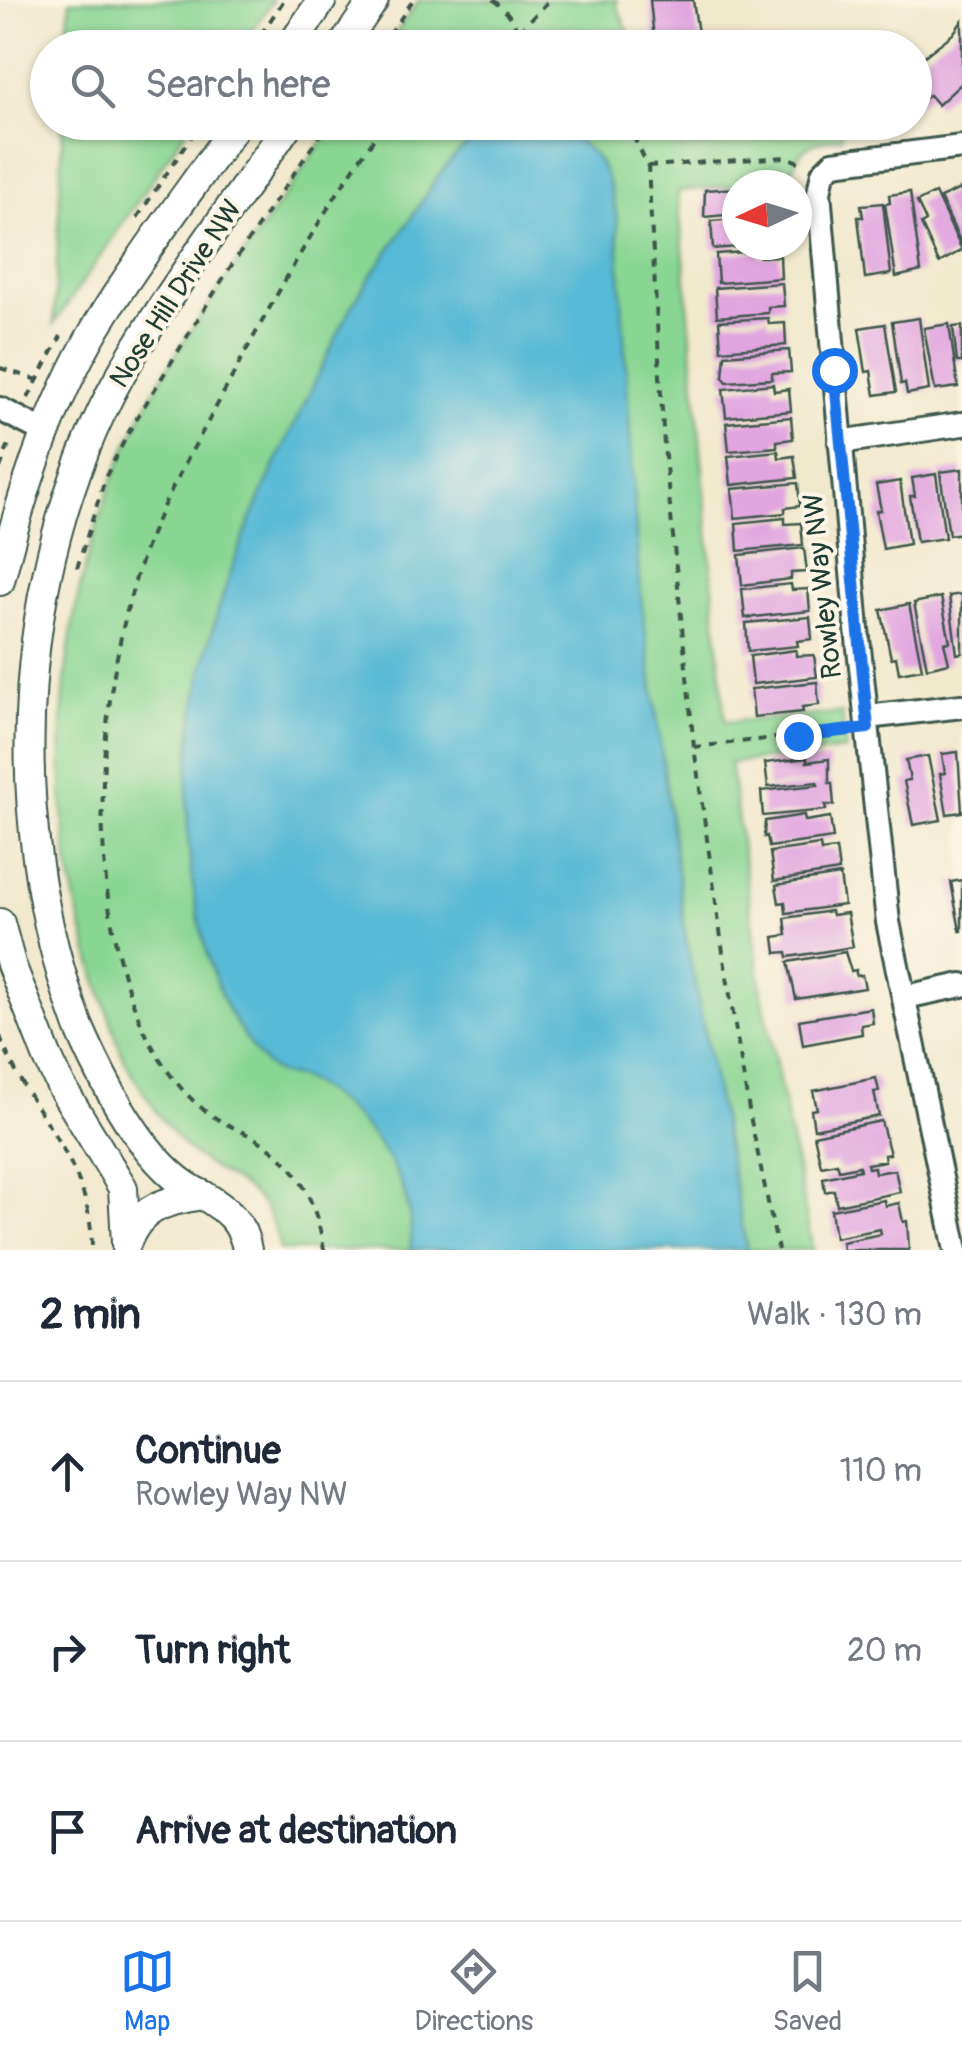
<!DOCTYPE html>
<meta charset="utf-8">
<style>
:root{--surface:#fff;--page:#f2f2f3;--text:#1f2937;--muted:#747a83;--line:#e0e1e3;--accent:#1a73e8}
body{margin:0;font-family:Pangolin,sans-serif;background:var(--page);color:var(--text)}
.compass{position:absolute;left:722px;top:170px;width:90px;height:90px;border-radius:50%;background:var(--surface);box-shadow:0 2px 8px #0004;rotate:266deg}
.stop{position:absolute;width:30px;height:30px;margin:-22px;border:8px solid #1a73e8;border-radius:50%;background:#fff}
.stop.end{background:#1a73e8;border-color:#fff;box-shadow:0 2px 10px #0008}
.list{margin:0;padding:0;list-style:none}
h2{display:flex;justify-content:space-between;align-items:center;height:130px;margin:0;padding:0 40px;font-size:42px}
h2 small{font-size:32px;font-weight:400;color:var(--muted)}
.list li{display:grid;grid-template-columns:65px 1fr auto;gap:30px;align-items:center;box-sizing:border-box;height:180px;padding:0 40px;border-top:2px solid var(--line)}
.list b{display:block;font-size:38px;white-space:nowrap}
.list p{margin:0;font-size:32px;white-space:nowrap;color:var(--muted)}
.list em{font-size:32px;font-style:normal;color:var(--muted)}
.icon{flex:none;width:55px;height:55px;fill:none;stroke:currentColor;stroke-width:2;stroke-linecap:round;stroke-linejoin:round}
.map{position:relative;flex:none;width:962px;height:1250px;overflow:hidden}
.search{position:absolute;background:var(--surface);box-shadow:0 2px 8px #0004;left:30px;right:30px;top:30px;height:110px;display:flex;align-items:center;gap:25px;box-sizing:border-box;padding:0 35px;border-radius:55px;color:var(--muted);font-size:38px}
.sheet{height:670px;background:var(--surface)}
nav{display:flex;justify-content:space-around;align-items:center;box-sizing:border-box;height:140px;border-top:2px solid var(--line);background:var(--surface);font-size:28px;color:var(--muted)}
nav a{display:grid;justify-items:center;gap:5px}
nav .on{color:var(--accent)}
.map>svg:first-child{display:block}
</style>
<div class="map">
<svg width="962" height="1250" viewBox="0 0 962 1250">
<rect width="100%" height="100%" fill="#fcf5e5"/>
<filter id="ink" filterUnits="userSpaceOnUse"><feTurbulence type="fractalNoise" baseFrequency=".01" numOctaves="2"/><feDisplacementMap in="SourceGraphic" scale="20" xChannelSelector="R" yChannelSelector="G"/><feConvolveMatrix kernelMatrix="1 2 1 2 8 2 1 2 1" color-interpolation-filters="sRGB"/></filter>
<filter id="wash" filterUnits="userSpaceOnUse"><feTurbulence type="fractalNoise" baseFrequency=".0048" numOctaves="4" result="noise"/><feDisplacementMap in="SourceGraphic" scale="40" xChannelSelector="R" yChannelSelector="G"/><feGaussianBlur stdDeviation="2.25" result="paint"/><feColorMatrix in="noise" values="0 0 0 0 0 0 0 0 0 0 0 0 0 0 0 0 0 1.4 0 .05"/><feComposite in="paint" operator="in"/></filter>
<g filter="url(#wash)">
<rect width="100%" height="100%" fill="#f1e9cd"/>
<g fill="#89d693" stroke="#548a64" stroke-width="2.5">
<polygon points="70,0 273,0 241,47 66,47"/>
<polygon points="419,0 618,0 616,4 635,47 386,47"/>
<polygon points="63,123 191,123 54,324"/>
<path d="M 335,123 L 668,123 L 681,148 L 841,128 L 842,137 C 807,143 799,145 789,181 L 678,191 L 725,722 L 842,713 L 846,750 L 730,763 L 762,994 L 813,1250 L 280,1250 C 267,1184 237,1189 193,1154 C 169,1134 141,1090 126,1063 C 118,1048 114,1029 108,1013 C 89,957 73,903 66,845 C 49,691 77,536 150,399 C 172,357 200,317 227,278 C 263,226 299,174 335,123 Z"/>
</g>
<path fill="#56b9d5" stroke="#3a7b84" stroke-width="2.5" d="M 535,123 C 593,140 607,160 617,219 L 639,581 L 686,938 L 747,1250 L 410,1250 C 419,1179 364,1112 305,1080 C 296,1075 285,1077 276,1072 C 258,1064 227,1011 220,992 C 189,911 181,817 192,731 C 206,619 248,518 298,417 C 317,379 334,338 355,301 C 370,275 389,251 406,226 C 426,196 445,157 477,138 C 495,128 514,125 535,123 Z"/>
<g id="blocks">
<g fill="#e1a5e0">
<polygon points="650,0 693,0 699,40 707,39 708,48 655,48"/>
<polygon points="962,21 962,83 938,105 929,95 914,106 914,64 953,34"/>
<polygon points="691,122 734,122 736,129 693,135"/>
<polygon points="737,188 737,214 704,217 705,190"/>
<polygon points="960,189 962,194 962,245 940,198"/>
<polygon points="910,192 921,271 896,277 885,204 890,203 889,195"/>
<polygon points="935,193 962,250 939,263 921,224 926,221 917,202"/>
<polygon points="883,203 891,274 865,278 858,217 863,217 861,205"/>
<polygon points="737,219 737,247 713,249 711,221"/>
<polygon points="759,251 760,257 780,256 781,278 718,283 716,254"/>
<polygon points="782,283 784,306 768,307 768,313 717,317 715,288"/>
<polygon points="768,318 769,324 785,323 786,345 721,350 719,321"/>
<polygon points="919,318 929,390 907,394 905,383 901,384 892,322"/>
<polygon points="885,324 896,392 875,395 871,371 866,372 859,328"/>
<polygon points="949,324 958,387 935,390 924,328"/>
<polygon points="962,326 962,362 957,362 953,327"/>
<polygon points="789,350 791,372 772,373 772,379 727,382 723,377 725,355"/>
<polygon points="773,384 774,391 789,389 791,411 726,417 723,389"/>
<polygon points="791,417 793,439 777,441 777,447 729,451 726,423"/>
<polygon points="778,451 779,458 794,456 797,478 731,485 728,456"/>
<polygon points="962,469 962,533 949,535 940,472"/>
<polygon points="936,474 945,538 917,542 910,496 915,496 912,478"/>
<polygon points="900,481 909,544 883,549 876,511 881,510 876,485"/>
<polygon points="798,483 800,506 785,508 785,513 735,518 732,489"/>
<polygon points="785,518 785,524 801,523 803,545 738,551 736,523"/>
<polygon points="804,548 807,572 791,573 791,579 742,585 739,555"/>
<polygon points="791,584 792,590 808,589 810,611 745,618 742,589"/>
<polygon points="962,594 962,653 957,654 949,596"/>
<polygon points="941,597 950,642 944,643 949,663 927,668 914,603"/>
<polygon points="909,604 922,669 899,673 896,657 891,658 881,610"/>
<polygon points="810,617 812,639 797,641 798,646 748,651 746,623"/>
<polygon points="796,650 796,656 814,655 817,677 753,684 750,656"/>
<polygon points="817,682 819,705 802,707 803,712 754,717 751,689"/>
<polygon points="958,752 962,812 947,814 940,774 945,773 942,754"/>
<polygon points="928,756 941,820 913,825 904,781 910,780 906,760"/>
<polygon points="807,758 807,762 829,759 829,783 832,783 834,805 825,805 826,810 763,816 761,791 818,785 817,782 768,787 765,763"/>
<polygon points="804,815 805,821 830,817 833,838 769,847 767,836 764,837 765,821"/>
<polygon points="820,845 821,851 836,849 839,871 774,881 770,852"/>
<polygon points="840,875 844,905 786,913 785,902 779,903 776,885"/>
<polygon points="962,880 962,931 960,931 951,882"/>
<polygon points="831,911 832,915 847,913 853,947 788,957 787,952 776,953 774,937 787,935 785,918"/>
<polygon points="845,952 851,971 856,970 856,976 862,975 865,988 796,999 788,962"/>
<polygon points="871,1008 873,1023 861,1025 862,1034 803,1045 799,1020"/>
<polygon points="876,1078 879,1091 874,1092 879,1116 814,1129 811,1110 817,1109 813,1091"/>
<polygon points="881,1121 890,1154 884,1155 885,1161 867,1164 868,1168 874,1167 875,1173 895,1170 900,1192 837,1205 834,1190 825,1192 823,1178 860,1170 859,1166 839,1170 837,1163 821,1166 814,1135"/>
<polygon points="884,1200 885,1206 899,1203 903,1222 907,1221 909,1250 843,1250 842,1242 881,1234 880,1229 835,1238 831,1210"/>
</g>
</g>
</g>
<g filter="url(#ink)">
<use href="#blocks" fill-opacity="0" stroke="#3e574b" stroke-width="2.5"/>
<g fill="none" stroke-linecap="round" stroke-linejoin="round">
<defs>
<g id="minor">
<polyline points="0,409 45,432"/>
<polyline points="840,442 962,424"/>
<polyline points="867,717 962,706"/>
<polyline points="905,997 962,985"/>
<polyline points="956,1250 888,922 857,629 819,192 823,173 833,163 962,147"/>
</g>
<g id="tertiary">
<polyline points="290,48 322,0"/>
<polyline points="341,48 374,0"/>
<path d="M 0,581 C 23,487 54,393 106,311 C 147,246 194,185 238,122"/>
<polyline points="0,923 11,964 47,1056 61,1086 123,1188 126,1243"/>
<path d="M 203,1195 C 147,1171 103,1082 79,1027 C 0,816 14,551 132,355 C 180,275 237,200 290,122"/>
<path d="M 126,1244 C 140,1206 166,1201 203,1195 C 226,1209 243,1222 247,1250"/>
</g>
</defs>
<use href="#minor" stroke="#3e574b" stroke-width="28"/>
<use href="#tertiary" stroke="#3e574b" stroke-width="32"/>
<g stroke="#3e574b" stroke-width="4" stroke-dasharray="8 8" stroke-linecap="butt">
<path d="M 493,0 C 511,13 518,27 522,48"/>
<polyline points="519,31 550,0"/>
<polyline points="252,48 284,0"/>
<polyline points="381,48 413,0"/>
<polyline points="626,122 648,166 664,446 694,747 724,959 750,1116 778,1250"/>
<polyline points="648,166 786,157 806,165"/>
<polyline points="137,218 201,122"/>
<polyline points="0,368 38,380"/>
<polyline points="28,398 61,336"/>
<polyline points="0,468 11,439"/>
<polyline points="77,568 106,476 132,426 229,269 329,122"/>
<polyline points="694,747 848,730"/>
<path d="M 0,1036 C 28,1115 92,1158 92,1250"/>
<path d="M 324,1250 C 316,1203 300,1164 256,1139 C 238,1129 219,1122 203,1109 C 179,1090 162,1065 148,1038 C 80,901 96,691 145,550 C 165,495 196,445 223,394 C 273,300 323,208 386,122"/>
</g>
<use href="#minor" stroke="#fff" stroke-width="22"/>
<use href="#tertiary" stroke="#fff" stroke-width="28"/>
</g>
</g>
<g fill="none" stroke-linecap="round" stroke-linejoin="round" filter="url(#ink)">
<polyline stroke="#1a73e8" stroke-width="12" points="798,736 868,728 834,370"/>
</g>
<g text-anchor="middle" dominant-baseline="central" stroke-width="8" stroke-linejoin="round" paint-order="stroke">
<g font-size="28" fill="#1f3d34" stroke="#fcf5e5">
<text transform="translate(176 294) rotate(-57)">Nose Hill Drive NW</text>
<text transform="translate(823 586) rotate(-96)">Rowley Way NW</text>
</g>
</g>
</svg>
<svg class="compass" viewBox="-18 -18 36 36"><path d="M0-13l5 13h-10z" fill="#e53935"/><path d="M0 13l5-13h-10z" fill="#747a83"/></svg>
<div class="stop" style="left:834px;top:370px"></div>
<div class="stop end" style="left:798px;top:736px"></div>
<div class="search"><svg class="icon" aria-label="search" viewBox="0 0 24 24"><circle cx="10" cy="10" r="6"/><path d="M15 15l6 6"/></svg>Search here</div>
</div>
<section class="sheet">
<h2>2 min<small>Walk · 130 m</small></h2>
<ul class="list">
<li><svg class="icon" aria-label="ahead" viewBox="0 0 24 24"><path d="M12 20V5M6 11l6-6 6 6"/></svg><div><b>Continue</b><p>Rowley Way NW</p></div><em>110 m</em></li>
<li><svg class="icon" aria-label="right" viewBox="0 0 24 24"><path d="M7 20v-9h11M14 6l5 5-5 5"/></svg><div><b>Turn right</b></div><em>20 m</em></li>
<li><svg class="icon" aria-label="arrive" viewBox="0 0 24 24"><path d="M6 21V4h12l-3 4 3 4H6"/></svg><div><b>Arrive at destination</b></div></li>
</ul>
</section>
<nav>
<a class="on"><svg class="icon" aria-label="map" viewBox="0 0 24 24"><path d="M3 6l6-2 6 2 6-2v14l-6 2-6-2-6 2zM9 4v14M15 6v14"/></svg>Map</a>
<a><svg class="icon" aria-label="directions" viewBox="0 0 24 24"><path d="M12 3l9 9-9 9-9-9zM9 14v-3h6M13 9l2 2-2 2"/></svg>Directions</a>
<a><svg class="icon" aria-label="saved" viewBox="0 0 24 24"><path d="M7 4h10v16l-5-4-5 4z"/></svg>Saved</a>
</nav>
